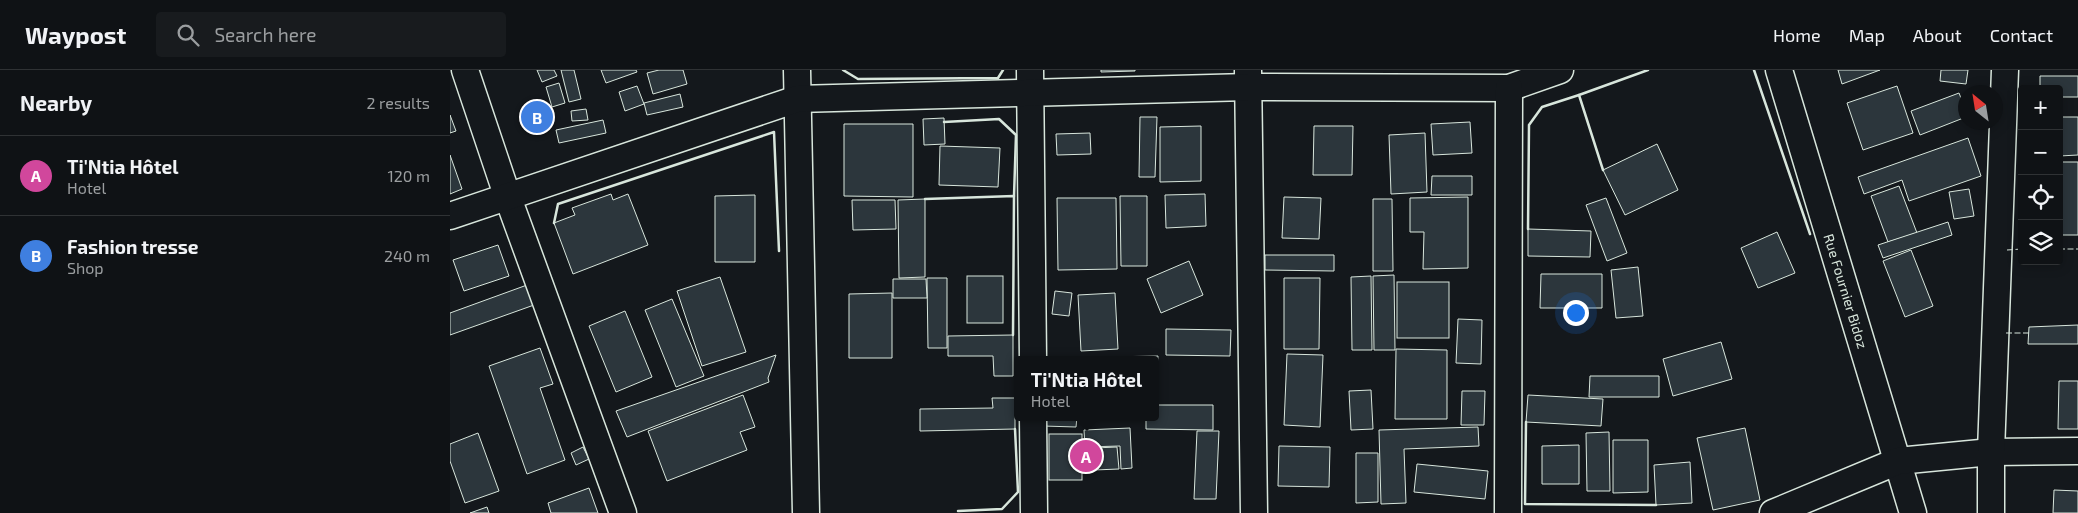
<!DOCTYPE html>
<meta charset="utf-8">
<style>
:root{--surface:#0f1215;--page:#181b1e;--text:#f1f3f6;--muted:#9b9ea0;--line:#2f3234;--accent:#0b8043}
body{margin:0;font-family:"Exo 2",sans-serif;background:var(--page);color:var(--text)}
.controls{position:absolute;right:15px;top:15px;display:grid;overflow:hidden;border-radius:5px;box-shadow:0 2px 12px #0003}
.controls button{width:45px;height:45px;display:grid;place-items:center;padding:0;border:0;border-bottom:1px solid var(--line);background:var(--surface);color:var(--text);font:25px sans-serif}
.compass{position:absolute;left:1508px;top:15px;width:45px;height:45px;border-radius:50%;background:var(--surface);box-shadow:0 2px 12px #0003;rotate:330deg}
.you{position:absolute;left:1125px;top:242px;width:18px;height:18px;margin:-12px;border:4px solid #fff;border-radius:50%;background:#1a73e8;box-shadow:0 0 0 8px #1a73e833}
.badge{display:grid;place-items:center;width:32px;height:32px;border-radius:50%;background:var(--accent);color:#fff;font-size:16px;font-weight:700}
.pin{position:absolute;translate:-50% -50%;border:2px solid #fff;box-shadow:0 1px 5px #0006}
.popup{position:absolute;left:564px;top:286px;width:145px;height:65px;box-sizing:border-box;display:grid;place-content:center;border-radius:5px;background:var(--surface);filter:drop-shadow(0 1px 4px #0005);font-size:16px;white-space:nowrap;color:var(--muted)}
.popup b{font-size:19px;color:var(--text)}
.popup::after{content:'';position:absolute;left:50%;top:100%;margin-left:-10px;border:10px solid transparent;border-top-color:var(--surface)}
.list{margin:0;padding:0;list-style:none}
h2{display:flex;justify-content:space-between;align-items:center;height:65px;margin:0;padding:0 20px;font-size:21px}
h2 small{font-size:16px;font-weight:400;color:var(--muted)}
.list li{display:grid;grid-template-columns:32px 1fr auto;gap:15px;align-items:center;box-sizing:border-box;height:80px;padding:0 20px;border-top:1px solid var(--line)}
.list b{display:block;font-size:19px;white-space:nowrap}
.list p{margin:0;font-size:16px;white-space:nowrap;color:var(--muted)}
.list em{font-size:16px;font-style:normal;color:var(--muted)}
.icon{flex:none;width:28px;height:28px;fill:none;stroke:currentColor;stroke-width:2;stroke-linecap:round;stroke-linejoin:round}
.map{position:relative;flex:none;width:1628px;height:443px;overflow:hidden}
header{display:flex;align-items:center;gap:30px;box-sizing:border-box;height:70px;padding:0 25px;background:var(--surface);border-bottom:1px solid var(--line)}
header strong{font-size:24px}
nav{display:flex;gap:28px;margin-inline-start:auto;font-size:18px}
.search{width:350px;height:45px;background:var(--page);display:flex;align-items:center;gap:12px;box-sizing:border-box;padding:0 18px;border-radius:5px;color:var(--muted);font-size:19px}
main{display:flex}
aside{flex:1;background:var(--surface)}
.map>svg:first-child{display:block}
</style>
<header>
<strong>Waypost</strong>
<div class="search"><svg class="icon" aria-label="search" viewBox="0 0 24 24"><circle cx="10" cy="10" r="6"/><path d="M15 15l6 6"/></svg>Search here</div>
<nav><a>Home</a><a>Map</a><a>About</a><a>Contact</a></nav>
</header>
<main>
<aside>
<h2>Nearby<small>2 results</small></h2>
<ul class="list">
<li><span class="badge" style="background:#d1479c">A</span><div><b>Ti'Ntia Hôtel</b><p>Hotel</p></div><em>120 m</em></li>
<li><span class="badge" style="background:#3f7fe0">B</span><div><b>Fashion tresse</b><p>Shop</p></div><em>240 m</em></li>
</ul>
</aside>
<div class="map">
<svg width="1628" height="443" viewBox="0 0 1628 443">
<rect width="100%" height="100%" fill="#14181c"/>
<g fill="#2c363c" stroke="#d8e6dc">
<polygon points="87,0 104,0 107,6 92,12"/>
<polygon points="111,0 124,0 131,29 119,32"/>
<polygon points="151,0 186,0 187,2 156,13"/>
<polygon points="209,0 233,0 237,14 203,24 197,3"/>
<polygon points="651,0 685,0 685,1 651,2"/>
<polygon points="1388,0 1430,0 1392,14"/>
<polygon points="1491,0 1518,0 1516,14 1490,11"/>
<polygon points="1590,6 1628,6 1628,27 1609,27 1609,19 1590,19"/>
<polygon points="109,13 115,33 102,37 96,17"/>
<polygon points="187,16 194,34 175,41 169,22"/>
<polygon points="1447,16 1463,63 1413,80 1397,33"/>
<polygon points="1509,23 1516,41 1516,47 1470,65 1461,41"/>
<polygon points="230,24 233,37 197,45 194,33"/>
<polygon points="136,39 138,50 122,51 121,41"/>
<polygon points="0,45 6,61 0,63"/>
<polygon points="690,47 707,47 705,107 689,107"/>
<polygon points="1609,47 1628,47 1628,85 1609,86"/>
<polygon points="494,48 495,74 474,75 473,49"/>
<polygon points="153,50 156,63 109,73 106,60"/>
<polygon points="1020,52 1022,83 983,85 981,54"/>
<polygon points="394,54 463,54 463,127 394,126"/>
<polygon points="751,56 751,111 710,112 710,57"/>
<polygon points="864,56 903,56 902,105 863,105"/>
<polygon points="640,63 641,84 607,85 606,64"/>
<polygon points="975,63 977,122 941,124 939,65"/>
<polygon points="1518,68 1531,106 1459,131 1452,110 1414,124 1408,107"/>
<polygon points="1207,74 1228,120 1175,145 1153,100"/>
<polygon points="490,76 550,78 548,117 489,115"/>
<polygon points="0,85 12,119 0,124"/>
<rect x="1609" y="92" width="19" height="73"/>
<polygon points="982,106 1022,106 1022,125 981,125"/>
<polygon points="1449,116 1467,163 1438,172 1421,126"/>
<polygon points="1519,119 1524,146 1504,149 1499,122"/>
<polygon points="161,124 163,130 178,124 198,175 123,204 104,153 125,145 122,138"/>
<polygon points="755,124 756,156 716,158 715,125"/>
<polygon points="305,125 305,192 265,192 265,126"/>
<polygon points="670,126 697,126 697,196 671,196"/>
<polygon points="834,127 871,128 869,169 832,168"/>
<polygon points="1018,127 1018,198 973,199 974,162 960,162 960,128"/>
<polygon points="607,128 666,128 667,199 608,200"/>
<polygon points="1156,128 1177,183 1157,191 1136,135"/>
<polygon points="475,129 475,207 449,208 448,130"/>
<polygon points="923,129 942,129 943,201 923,201"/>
<polygon points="402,130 445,130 446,159 403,160"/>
<polygon points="1498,152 1502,165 1433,188 1428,175"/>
<polygon points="1078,159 1141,161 1140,187 1078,186"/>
<polygon points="1327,162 1345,203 1308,218 1291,178"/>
<polygon points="48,175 59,206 14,221 3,190"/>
<polygon points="1461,180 1483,236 1455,247 1433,191"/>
<polygon points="815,185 884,185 884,201 815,200"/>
<polygon points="739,191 753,225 711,243 697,209"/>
<polygon points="1188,197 1193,246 1166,248 1161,200"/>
<polygon points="1091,204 1152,204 1152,238 1090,238"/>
<polygon points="944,205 945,280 924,280 923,206"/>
<rect x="517" y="206" width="36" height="47"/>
<polygon points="921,206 922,280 902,280 901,207"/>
<polygon points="270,207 296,282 252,296 227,221"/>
<polygon points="477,208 497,208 497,278 478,278"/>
<polygon points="834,208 870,208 869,279 834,279"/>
<polygon points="443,209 476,209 477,228 443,228"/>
<rect x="947" y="212" width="52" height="56"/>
<polygon points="77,215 84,235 0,265 0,243"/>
<polygon points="605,221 622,223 619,246 602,244"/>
<polygon points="442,223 442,288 399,288 399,224"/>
<polygon points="665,223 668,279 631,281 628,225"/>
<polygon points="222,229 254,306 226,317 195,240"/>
<polygon points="175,241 202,307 166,322 139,256"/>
<polygon points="1008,249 1032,250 1031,294 1006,293"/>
<polygon points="1628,255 1628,274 1578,274 1579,257"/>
<polygon points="716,259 781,260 780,286 716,285"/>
<polygon points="563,265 563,306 544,306 543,286 498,286 498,266"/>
<polygon points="1271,272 1282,309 1223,326 1213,289"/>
<polygon points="90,278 103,314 90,318 115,390 77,404 39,296"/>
<polygon points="946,279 997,280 997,349 945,349"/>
<polygon points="837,284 873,285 870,357 834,355"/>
<polygon points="326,285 318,308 319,312 177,367 166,341"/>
<polygon points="708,286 707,312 705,312 705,290 607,290 607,288"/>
<polygon points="1140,306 1209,306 1209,327 1139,327"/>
<polygon points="1609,311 1628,311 1628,359 1608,359"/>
<polygon points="921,320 923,359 901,360 899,321"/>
<polygon points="1012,321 1035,321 1034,355 1011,355"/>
<polygon points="293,325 305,357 290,362 297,380 217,411 198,361"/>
<polygon points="1078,325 1153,329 1151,356 1076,352"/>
<polygon points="542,328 565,328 565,359 470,361 470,339 543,338"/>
<polygon points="705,335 763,335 763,360 696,359 696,347 705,347"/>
<polygon points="594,347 627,347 626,357 593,356"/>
<polygon points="1028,357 1029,376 954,379 956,433 931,434 929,360"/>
<polygon points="680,358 682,398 671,399 670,376 635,377 634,360"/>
<polygon points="1295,358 1310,430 1263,440 1247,368"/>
<polygon points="747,361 769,361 766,429 744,429"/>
<polygon points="1159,362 1160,421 1137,421 1136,363"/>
<polygon points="28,363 49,421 15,433 0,391 0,374"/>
<rect x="599" y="364" width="33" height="46"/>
<polygon points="1163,370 1198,370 1198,422 1163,423"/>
<polygon points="1129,375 1129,414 1092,414 1092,376"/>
<polygon points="829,376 880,377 879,417 828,416"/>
<polygon points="133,377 139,389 126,395 121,383"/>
<polygon points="667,377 669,399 644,400 643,378"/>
<polygon points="906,383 928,383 928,432 906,433"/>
<polygon points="1240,392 1242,433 1206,435 1204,395"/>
<polygon points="967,394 1038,401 1035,429 964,422"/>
<polygon points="139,418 148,443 101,443 98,433"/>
<polygon points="1604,420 1628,421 1628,443 1603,443"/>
<polygon points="37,437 39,443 20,443"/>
</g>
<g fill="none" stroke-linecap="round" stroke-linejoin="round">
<defs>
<g id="street">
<polyline points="15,0 57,125 173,443"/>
<polyline points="347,0 356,443"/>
<polyline points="580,0 583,290"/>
<polyline points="1329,0 1463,443"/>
<polyline points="798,1 804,443"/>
<polyline points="0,146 347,29 798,17 1059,18 1110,0"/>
<polyline points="583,347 584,443"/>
<polyline points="1058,443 1059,18"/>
<polyline points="1323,443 1448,391 1541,382 1628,381"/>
<polyline points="1541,443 1541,382 1555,0"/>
</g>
</defs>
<use href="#street" stroke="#d8e6dc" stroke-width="29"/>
<use href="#street" stroke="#14181c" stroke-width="26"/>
<g stroke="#d8e6dc" stroke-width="1" stroke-dasharray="6 2.5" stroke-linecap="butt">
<polyline points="1609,179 1628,179"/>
<polyline points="1557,180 1572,179"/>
<polyline points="1556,263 1581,263"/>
</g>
<g stroke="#d8e6dc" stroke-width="2.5">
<polyline points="393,0 408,9 548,8 553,0"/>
<polyline points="1304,0 1360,164"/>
<polyline points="494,52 549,49 566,65 564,126"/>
<polyline points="1153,100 1129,25 1198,0"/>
<polyline points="475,129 564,126 563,265"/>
<polyline points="104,153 108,134 324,62 329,181"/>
<polyline points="1078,159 1079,55 1092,37 1129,25"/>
<polyline points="1076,352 1075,434 1206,435"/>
<polyline points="508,441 552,439 568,422 565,359"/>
</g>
</g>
<g text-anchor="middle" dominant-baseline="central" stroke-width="4" stroke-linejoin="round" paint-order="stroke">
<g font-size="14" fill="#d8e6dc" stroke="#14181c">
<text transform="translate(1396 221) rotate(73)">Rue Fournier Bidoz</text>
</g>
</g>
</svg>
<div class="controls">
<button>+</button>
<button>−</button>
<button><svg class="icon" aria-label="locate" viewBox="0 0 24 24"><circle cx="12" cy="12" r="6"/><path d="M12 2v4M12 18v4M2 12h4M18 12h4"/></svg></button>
<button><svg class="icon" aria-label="layers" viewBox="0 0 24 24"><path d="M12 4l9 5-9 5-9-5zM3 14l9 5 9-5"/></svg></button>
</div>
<svg class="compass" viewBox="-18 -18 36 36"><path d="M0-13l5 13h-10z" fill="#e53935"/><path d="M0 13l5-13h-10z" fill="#9b9ea0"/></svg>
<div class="you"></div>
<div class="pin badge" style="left:636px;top:386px;background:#d1479c">A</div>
<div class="popup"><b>Ti'Ntia Hôtel</b>Hotel</div>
<div class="pin badge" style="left:87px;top:47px;background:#3f7fe0">B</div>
</div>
</main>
